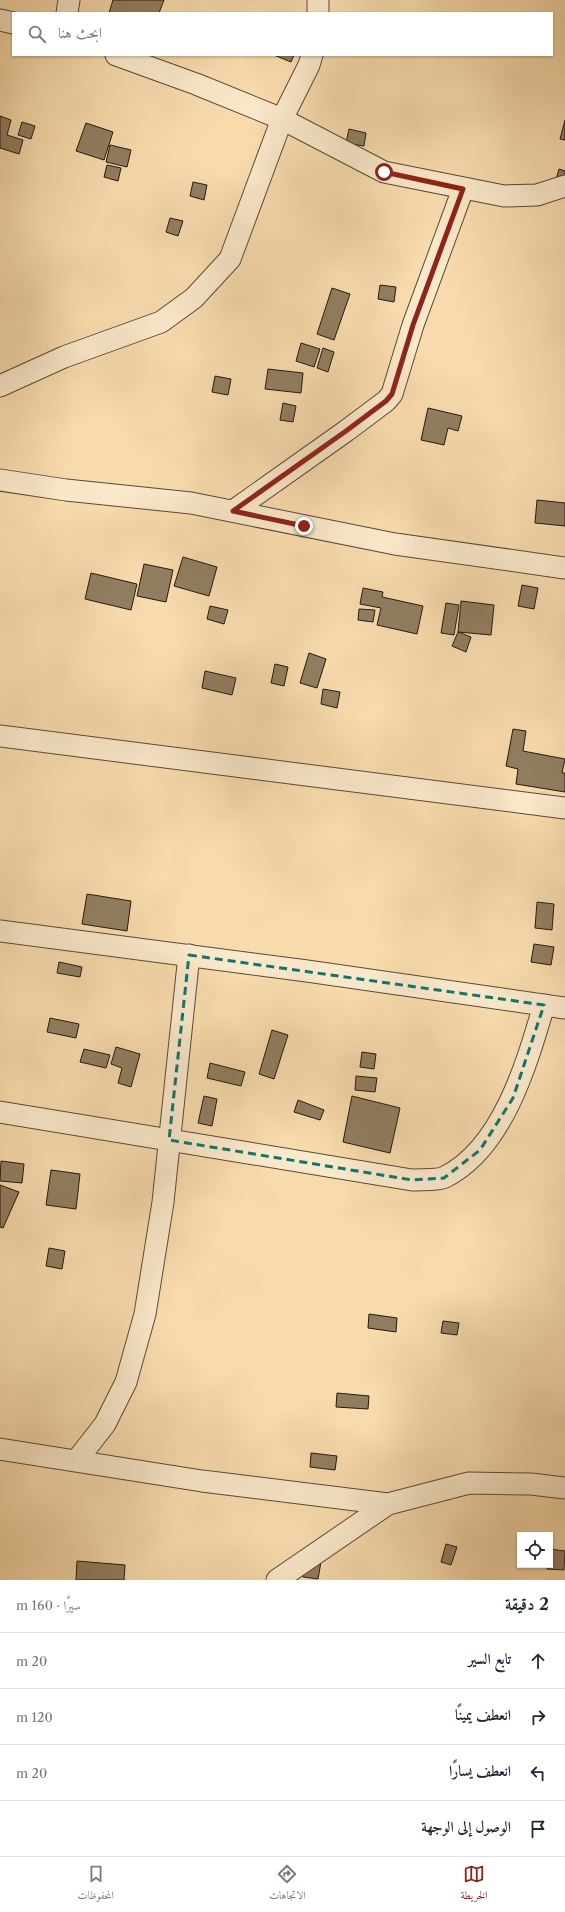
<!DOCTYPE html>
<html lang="ar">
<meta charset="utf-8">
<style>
:root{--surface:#fff;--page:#f2f2f3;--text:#1f2937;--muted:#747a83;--line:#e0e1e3;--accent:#8f2418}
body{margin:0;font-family:"Libre Caslon Text",Amiri,serif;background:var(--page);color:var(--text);direction:rtl}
.controls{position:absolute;right:12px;bottom:12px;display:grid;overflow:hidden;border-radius:0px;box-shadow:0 1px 3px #0004}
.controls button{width:36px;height:36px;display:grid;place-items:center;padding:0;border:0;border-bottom:1px solid var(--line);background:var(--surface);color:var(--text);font:20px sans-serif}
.stop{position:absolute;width:12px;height:12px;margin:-9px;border:3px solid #8f2418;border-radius:50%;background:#fff}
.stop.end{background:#8f2418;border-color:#fff;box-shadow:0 1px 4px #0008}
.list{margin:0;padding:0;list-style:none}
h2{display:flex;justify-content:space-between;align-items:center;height:52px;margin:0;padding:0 16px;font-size:17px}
h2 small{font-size:13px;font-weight:400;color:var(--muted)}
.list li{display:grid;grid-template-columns:26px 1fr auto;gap:12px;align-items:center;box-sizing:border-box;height:56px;padding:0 16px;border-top:1px solid var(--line)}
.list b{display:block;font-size:15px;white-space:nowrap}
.list em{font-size:13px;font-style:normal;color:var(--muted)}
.icon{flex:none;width:22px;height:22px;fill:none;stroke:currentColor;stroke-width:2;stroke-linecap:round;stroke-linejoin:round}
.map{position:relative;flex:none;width:565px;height:1580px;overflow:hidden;direction:ltr}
.search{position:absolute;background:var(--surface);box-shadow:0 1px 3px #0004;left:12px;right:12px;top:12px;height:44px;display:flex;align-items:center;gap:10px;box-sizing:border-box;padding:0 14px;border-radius:0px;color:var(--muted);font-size:15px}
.sheet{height:276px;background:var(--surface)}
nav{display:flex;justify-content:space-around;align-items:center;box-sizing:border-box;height:56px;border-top:1px solid var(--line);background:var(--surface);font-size:11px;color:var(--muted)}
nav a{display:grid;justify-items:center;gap:2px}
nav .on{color:var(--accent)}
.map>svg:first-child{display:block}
</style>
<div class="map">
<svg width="565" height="1580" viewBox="0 0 565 1580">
<rect width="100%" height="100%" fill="#f8dbad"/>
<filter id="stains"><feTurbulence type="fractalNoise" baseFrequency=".005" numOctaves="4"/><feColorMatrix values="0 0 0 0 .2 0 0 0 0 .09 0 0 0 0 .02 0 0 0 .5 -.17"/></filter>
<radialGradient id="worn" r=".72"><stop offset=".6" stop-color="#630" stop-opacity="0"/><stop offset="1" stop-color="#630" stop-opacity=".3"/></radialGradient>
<g fill="#917e61" stroke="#22190f">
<polygon points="113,0 164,0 159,13 109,13"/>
<polygon points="274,55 294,55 291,62"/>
<polygon points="0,116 11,120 7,135 23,140 19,154 0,148"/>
<polygon points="565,120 565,140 560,139"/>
<polygon points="22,122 35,126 31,139 18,135"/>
<polygon points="86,123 113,132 104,160 76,151"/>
<polygon points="349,129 366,133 364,146 346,143"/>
<polygon points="110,145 131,150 127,167 106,162"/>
<polygon points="107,165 121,168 118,181 104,177"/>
<polygon points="559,169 565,171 565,185 555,183"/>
<polygon points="193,182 207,185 204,200 190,196"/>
<polygon points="170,218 183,221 178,236 166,232"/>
<polygon points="380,285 396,287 394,302 378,299"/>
<polygon points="332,288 350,294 334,340 317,334"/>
<polygon points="301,343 320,349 314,367 296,361"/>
<polygon points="323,348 334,352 328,372 317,368"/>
<polygon points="268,369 303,373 301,393 265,389"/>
<polygon points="215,376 231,379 228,395 212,392"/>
<polygon points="283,403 296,406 293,422 280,420"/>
<polygon points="428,408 462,416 458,431 448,428 444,445 421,440"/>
<polygon points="537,500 565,503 565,526 535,523"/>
<polygon points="183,557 217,567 209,596 174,586"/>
<polygon points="144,564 173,570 166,602 137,596"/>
<polygon points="91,573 137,584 131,610 85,599"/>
<polygon points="522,585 538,588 534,609 518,606"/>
<polygon points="363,588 383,592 382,597 423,606 417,634 377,625 381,608 360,604"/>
<polygon points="461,601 494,605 491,635 458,632"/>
<polygon points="446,603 459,605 454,635 441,633"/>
<polygon points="210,606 228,610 224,624 207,619"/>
<polygon points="359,609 375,610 373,622 358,620"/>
<polygon points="458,632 471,637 466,652 452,646"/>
<polygon points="309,653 326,659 317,688 300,683"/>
<polygon points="275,664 288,667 284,686 271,683"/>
<polygon points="205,671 236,678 232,695 202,688"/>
<polygon points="323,689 340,692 337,708 321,704"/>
<polygon points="513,729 526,731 523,751 565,759 562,773 565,773 565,792 516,784 518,769 506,766"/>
<polygon points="87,894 131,901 127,931 82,924"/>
<polygon points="537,902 554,904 552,930 535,928"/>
<polygon points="534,944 554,947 551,965 531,962"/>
<polygon points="59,962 82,967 80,977 57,973"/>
<polygon points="50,1018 79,1024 76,1038 47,1032"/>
<polygon points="272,1030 288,1035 274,1079 259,1074"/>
<polygon points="116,1047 140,1054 131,1087 118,1083 122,1068 111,1064"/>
<polygon points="84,1049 110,1055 106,1068 80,1062"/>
<polygon points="362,1052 376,1054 374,1069 360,1067"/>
<polygon points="210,1063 245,1072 241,1086 207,1078"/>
<polygon points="356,1076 377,1078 375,1092 355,1090"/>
<polygon points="204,1096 217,1099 212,1126 198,1123"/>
<polygon points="352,1096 400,1108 390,1153 343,1142"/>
<polygon points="298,1100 324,1110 320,1120 294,1112"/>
<polygon points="1,1161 24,1164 22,1183 0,1181"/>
<polygon points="51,1170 80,1174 76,1209 46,1205"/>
<polygon points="0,1185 19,1192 3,1228 0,1227"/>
<polygon points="49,1248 65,1251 62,1269 46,1266"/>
<polygon points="369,1314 397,1318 396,1332 368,1328"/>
<polygon points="443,1321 459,1323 457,1335 441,1333"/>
<polygon points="337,1393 369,1396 368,1409 336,1407"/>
<polygon points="311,1453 337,1456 335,1470 310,1467"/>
<polygon points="446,1544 457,1547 451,1565 441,1562"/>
<polygon points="550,1549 565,1551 564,1570 547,1569 548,1565 550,1565"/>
<polygon points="305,1559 321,1562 318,1579 303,1577"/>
<polygon points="77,1561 125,1565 124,1580 76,1580"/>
</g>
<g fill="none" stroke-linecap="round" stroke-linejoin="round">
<defs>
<g id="minor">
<polyline points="67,13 69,0"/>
<polyline points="318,13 318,0"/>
<polyline points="0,20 13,23"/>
<polyline points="116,55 196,84 282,119 384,172 504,196 537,195 565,186"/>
<polyline points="0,386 64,357 161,322 194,298 230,259 282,119 309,65 312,55"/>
<polyline points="0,480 66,490 191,503 395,544 565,568"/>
<polyline points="233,511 346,431 386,401 392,394 413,325 463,189"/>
<polyline points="0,736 565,808"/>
<polyline points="0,931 307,971 565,1008"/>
<path d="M 0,1112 L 412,1180 C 421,1179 437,1181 445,1177 C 503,1148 527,1063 544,1005"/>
<polyline points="0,1449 202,1481 388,1504"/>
<polyline points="77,1460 105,1424 126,1382 145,1314 163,1202 189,955"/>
<polyline points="277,1580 388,1504 469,1483 531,1484 565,1488"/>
</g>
</defs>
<use href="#minor" stroke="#584a36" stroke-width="23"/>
<use href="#minor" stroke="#fae8ca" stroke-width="21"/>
</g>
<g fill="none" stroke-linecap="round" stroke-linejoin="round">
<polyline stroke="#8f2418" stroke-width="5" points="304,526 233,511 346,431 386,401 392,394 413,325 463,189 384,172"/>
</g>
<path fill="none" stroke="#0f766e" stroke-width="3" stroke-dasharray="8 5" stroke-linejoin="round" d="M 189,955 L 544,1005 L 513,1098 L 480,1150 L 444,1178 L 412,1180 L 169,1140 Z"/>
<rect width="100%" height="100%" filter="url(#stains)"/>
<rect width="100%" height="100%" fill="url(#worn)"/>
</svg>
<div class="controls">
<button><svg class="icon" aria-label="locate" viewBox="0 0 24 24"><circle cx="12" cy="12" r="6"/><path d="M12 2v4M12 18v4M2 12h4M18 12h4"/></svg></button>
</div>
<div class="stop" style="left:384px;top:172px"></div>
<div class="stop end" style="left:304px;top:526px"></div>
<div class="search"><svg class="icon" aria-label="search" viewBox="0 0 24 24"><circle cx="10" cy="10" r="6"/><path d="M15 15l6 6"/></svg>ابحث هنا</div>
</div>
<section class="sheet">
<h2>2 دقيقة<small>سيرًا · 160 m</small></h2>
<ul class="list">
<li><svg class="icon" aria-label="ahead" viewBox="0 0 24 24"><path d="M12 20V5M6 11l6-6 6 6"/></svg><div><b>تابع السير</b></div><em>20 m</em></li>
<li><svg class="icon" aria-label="right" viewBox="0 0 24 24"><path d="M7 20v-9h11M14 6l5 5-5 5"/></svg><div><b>انعطف يمينًا</b></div><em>120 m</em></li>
<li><svg class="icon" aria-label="left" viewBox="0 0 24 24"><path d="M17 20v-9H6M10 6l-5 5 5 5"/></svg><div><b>انعطف يسارًا</b></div><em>20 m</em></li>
<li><svg class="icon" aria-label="arrive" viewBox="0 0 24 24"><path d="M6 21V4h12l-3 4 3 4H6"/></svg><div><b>الوصول إلى الوجهة</b></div></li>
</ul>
</section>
<nav>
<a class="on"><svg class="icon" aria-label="map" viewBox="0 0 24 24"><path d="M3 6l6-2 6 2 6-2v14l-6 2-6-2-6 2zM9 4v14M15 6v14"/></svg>الخريطة</a>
<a><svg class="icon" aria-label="directions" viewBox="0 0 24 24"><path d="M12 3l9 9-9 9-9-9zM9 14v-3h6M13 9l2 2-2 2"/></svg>الاتجاهات</a>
<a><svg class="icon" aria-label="saved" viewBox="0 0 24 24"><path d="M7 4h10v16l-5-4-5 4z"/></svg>المحفوظات</a>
</nav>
